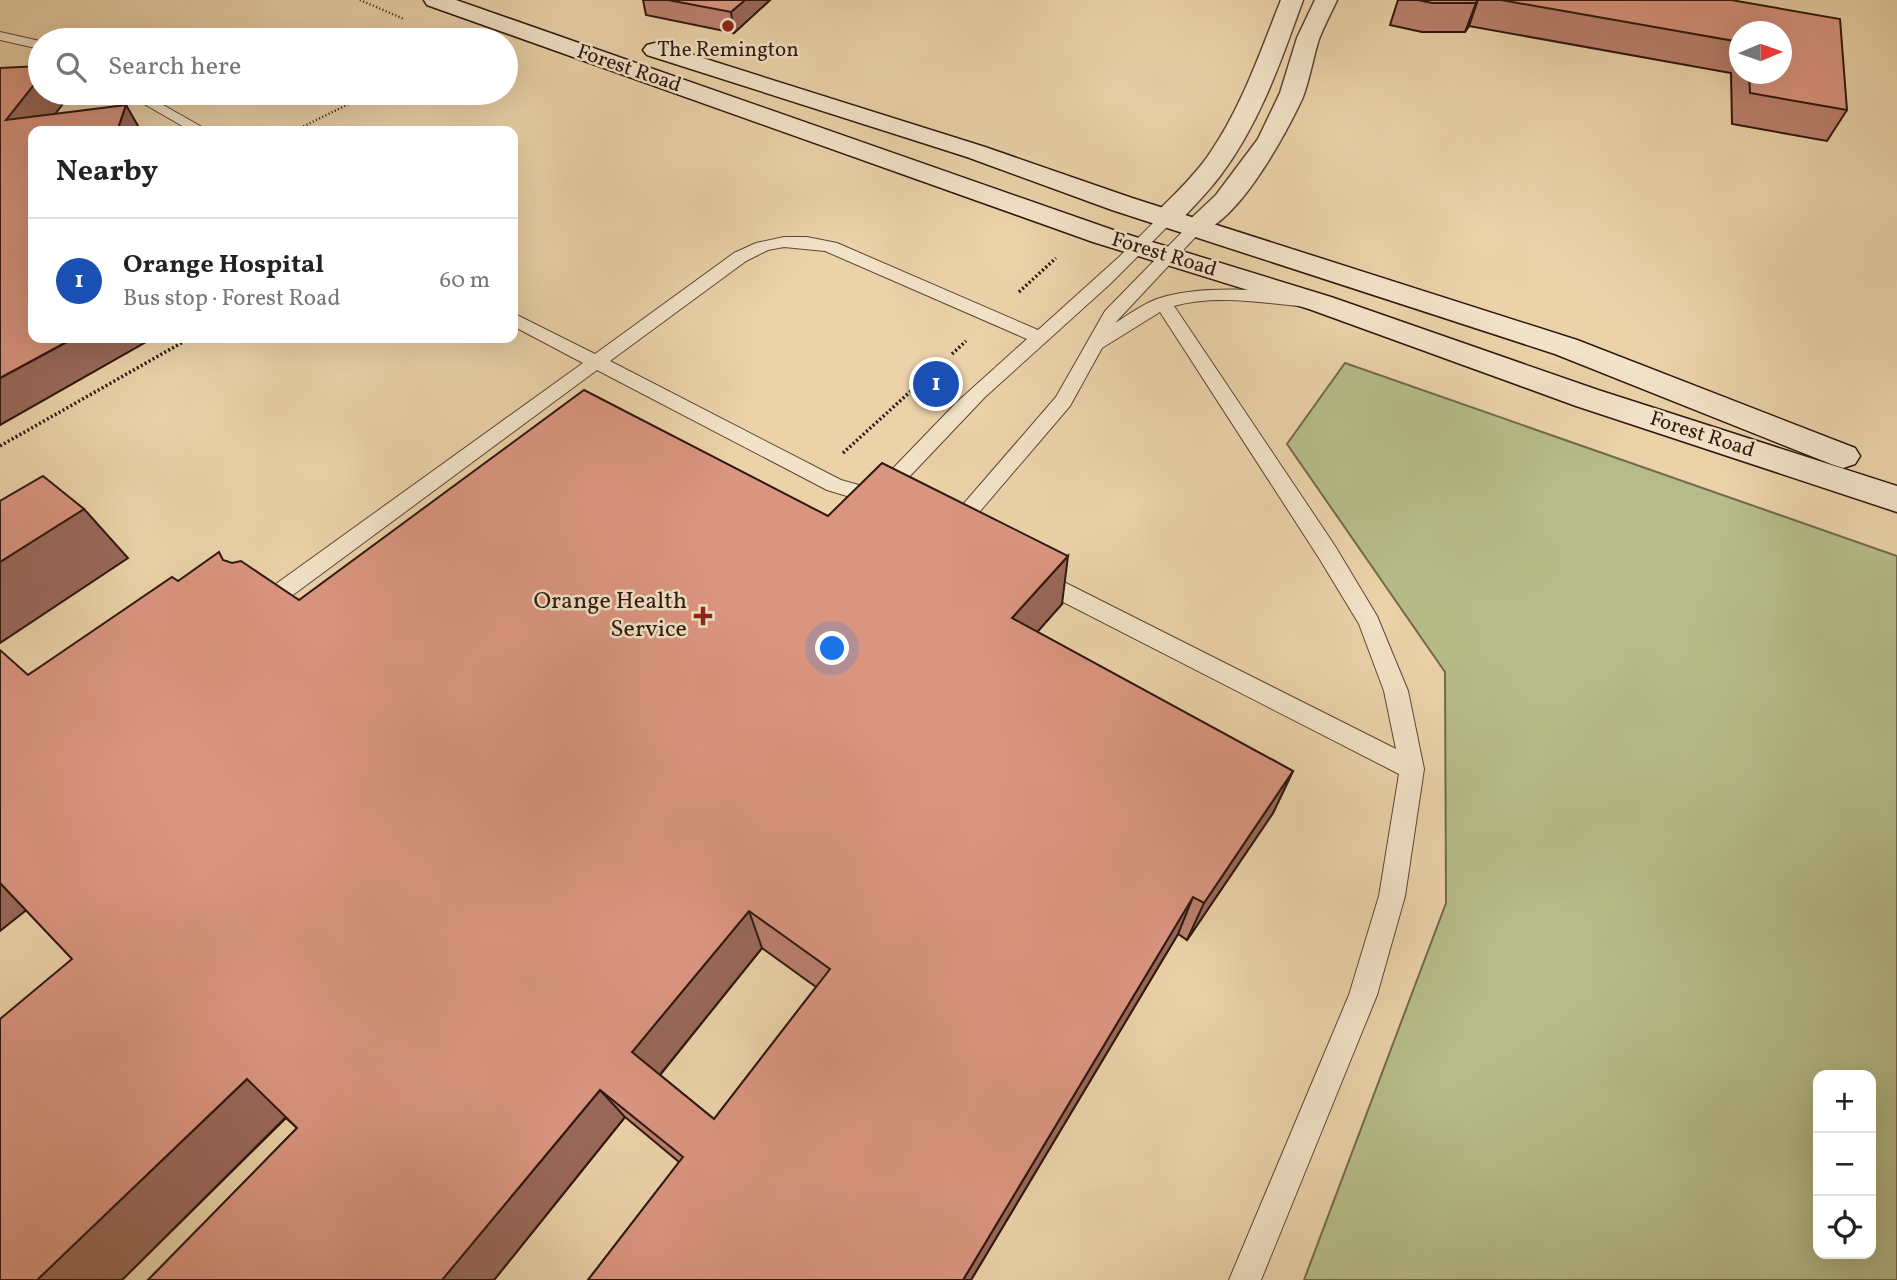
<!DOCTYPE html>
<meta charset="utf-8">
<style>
:root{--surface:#fff;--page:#f6f6f6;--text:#222;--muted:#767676;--line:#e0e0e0;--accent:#b45309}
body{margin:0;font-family:Vollkorn,serif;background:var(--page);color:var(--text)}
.controls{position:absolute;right:21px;bottom:21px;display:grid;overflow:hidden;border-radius:14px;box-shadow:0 7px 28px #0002}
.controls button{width:63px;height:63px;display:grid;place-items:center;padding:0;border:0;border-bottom:2px solid var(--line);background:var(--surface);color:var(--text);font:35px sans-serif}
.compass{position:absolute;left:1729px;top:21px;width:63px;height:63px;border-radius:50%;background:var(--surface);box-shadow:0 7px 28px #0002;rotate:88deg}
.you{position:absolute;left:833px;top:649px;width:24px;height:24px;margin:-18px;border:5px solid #fff;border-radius:50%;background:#1a73e8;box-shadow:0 0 0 10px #1a73e833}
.badge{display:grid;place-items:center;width:46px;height:46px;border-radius:50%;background:var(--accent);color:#fff;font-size:23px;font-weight:700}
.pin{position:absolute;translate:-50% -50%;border:4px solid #fff;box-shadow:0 2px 7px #0006}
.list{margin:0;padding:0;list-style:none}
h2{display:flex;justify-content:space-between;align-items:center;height:91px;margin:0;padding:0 28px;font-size:30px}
h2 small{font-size:23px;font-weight:400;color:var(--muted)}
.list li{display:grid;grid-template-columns:46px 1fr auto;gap:21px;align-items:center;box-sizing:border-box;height:126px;padding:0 28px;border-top:2px solid var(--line)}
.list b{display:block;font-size:26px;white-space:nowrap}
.list p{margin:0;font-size:23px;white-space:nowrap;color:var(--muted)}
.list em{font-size:23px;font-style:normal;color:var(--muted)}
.icon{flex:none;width:38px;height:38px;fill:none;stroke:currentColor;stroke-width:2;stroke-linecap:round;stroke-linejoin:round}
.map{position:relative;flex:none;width:1897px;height:1280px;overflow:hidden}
.search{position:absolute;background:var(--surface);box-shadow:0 7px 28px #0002;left:28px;top:28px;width:490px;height:77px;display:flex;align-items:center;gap:18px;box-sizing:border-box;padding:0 24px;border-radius:38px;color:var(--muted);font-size:26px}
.panel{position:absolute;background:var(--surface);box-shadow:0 7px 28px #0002;left:28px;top:126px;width:490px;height:217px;border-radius:14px}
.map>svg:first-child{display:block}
</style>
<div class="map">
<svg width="1897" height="1280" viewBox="0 0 1897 1280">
<rect width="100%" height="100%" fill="#ebd2a9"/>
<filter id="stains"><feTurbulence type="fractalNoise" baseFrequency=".00286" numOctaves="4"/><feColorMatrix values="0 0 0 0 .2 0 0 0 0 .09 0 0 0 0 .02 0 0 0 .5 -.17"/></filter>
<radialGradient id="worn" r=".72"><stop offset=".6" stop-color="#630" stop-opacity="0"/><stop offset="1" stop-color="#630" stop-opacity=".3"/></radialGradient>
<path fill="#b6bc89" stroke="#726a4c" stroke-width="2" fill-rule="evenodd" d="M 1345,363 L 1897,556 L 1897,1280 L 1304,1280 L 1446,903 L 1445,672 L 1287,444 ZM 1818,1075 L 1871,1075 L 1871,1254 L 1818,1254 Z"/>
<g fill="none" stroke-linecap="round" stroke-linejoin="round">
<defs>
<g id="service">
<polygon points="0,32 40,41 40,49 0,40"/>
<polygon points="125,93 142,93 209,131 191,131"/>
<path d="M 1167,213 L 1173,215 L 1175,218 L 1173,221 L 1110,284 L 985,397 L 891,496 L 893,500 L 890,505 L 883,507 L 827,490 L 597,370 L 278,606 L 270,609 L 262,606 L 259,600 L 262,594 L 583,363 L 513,326 L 513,313 L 595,354 L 734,253 L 756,243 L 784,237 L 807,237 L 837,243 L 1038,330 L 1119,257 L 1161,215 ZM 784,247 L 825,251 L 1027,339 L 957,402 L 873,489 L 841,480 L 610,361 L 746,261 L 768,250 Z"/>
<path d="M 1196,222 L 1204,227 L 1202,230 L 1115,323 C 1128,315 1143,304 1157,299 C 1196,285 1273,288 1313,298 L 1316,302 L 1313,306 L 1307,307 C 1264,303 1216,294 1174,306 L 1335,546 L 1377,616 L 1408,691 L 1424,769 L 1405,896 L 1377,995 L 1261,1280 L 1229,1280 L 1349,995 L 1379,896 L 1399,774 L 1030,585 L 1027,579 L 1030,573 L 1038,571 L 1046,573 L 1396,749 L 1384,691 L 1359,624 L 1319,558 L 1160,312 L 1102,348 L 1070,406 L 958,537 L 951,539 L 944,537 L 940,531 L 1056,397 L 1105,311 L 1190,224 Z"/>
</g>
<g id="minor">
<path d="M 1281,0 L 1303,0 C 1281,61 1260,123 1220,176 C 1207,193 1192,208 1177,224 L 1167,226 L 1157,224 L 1153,218 L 1157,212 C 1175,194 1193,177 1208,156 C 1241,109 1260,53 1281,0 Z"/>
<path d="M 1315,0 L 1337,0 C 1331,13 1324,26 1319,39 C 1313,58 1310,78 1303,97 C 1288,130 1229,243 1186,233 L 1182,227 L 1216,195 L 1258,139 L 1280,93 L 1297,38 Z"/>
</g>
<g id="secondary">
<polygon points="424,0 456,0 1113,230 1331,297 1598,390 1897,486 1897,512 1576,406 1309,309 1093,242 427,5"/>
<polygon points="655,43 985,147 1132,198 1577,340 1855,448 1860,456 1855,464 1843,468 1831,464 1555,354 1112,210 967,157 647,55 643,50 647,45"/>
</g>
</defs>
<use href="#service" stroke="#5e4635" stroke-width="2"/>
<use href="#minor" stroke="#5e4635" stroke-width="3"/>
<use href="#secondary" stroke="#2f180e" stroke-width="3"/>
<g stroke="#2f180e" stroke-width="2.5" stroke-dasharray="1 2.5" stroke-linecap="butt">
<polyline points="360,0 404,19"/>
<polyline points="294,131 371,93"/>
</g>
<g stroke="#2f180e" stroke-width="3.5" stroke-dasharray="2 2.5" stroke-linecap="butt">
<polyline points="1019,292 1056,258"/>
<polyline points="952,354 966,341"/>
<polyline points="0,446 190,338"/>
<polyline points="843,453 935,369"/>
</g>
<use href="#service" fill="#f2e2c7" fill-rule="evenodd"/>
<use href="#minor" fill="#f2e2c7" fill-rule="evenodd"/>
<use href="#secondary" fill="#f2e2c7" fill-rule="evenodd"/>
</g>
<g fill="#bb806e" stroke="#2f180e" stroke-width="2" fill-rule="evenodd">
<polygon points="643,0 770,0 734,33 646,15"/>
<path d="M 1398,0 L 1731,0 L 1847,110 L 1827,141 L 1732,124 L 1731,73 L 1469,26 L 1465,32 L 1422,32 L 1390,25 ZM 1740,32 L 1782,74 L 1740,74 Z"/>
<path d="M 828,516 L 1062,604 L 1037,632 L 1293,771 L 1273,813 L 1187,940 L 1178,934 L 971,1280 L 588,1280 L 679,1162 L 625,1117 L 494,1280 L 148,1280 L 297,1128 L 286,1118 L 122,1280 L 28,675 L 178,581 L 226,561 L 299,600 ZM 762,948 L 816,987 L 714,1119 L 660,1075 Z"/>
</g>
<g fill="#99685a" stroke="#2f180e" stroke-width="2">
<polygon points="745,0 770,0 734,33 731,12"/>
<polygon points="1478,0 1469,26 1465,32 1476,3"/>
<polygon points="40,77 40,93 67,93 69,96 42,131 6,120"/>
<polygon points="126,105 141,131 117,131"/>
<polygon points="74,338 153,338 0,425 0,378"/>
<polygon points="84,509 128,558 0,643 0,562"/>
<polygon points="1068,556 1062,604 1008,665 1012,618"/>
<polygon points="1293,771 1273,813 1187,940 1204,903"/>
<polygon points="0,874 39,900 0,931"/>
<polygon points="1193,897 1178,934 971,1280 963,1280"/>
<polygon points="749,911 762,948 654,1082 632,1052"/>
<polygon points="247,1079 296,1107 122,1280 37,1280"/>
<polygon points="600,1090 625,1117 494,1280 442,1280"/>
</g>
<g fill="#da9580" stroke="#2f180e" stroke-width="2" fill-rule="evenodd">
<polygon points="668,0 745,0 731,12"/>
<polygon points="1418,0 1477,0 1476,3 1432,3"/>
<polygon points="1501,0 1731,0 1840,19 1847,110 1750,93 1749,74 1782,74 1782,32 1740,32 1740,42"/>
<polygon points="40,66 40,77 6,120 126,105 117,131 33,131 33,338 74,338 0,378 0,68"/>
<path d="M 584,390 L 828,516 L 882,463 L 1068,556 L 1012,618 L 1293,771 L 1204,903 L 1193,897 L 963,1280 L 588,1280 L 683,1157 L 600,1090 L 442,1280 L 148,1280 L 297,1128 L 247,1079 L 37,1280 L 0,1280 L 0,1019 L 72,959 L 0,883 L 0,650 L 28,675 L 172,577 L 178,581 L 219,552 L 223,560 L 232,563 L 241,561 L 299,600 ZM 749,911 L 830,969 L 714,1119 L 632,1052 Z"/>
<polygon points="43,476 84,509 0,562 0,501"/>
</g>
<g fill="#8f2418" stroke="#f2e2c7" stroke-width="2.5">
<circle cx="728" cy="26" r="7"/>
<path d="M699.5 605.5h7v7h7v7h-7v7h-7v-7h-7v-7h7z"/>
</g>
<g text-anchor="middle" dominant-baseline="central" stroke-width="5" stroke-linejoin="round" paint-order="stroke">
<g font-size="21" fill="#2f180e" stroke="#f2e2c7">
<text x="728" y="50">The Remington</text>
</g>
<g font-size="21" fill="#2f180e" stroke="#f2e2c7">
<text transform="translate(629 69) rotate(19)">Forest Road</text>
<text transform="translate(1164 255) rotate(17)">Forest Road</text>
<text transform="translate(1702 435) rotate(18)">Forest Road</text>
</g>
<g font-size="24" fill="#2f180e" stroke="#f2e2c7" text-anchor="end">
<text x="687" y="602">Orange Health<tspan x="687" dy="28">Service</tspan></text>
</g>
</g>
<rect width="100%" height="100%" filter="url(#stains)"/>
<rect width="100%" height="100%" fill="url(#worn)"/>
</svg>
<div class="controls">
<button>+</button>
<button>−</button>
<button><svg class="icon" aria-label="locate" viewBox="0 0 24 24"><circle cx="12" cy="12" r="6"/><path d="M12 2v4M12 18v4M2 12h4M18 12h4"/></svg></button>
</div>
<svg class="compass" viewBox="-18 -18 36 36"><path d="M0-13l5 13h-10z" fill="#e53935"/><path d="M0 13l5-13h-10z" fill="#767676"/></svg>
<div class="you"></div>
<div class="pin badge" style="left:936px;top:384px;background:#1a4fb4">1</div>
<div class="search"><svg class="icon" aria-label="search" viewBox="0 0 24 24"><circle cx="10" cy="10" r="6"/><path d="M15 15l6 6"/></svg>Search here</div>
<section class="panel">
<h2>Nearby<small></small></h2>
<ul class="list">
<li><span class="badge" style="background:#1a4fb4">1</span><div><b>Orange Hospital</b><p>Bus stop · Forest Road</p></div><em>60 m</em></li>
</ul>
</section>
</div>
